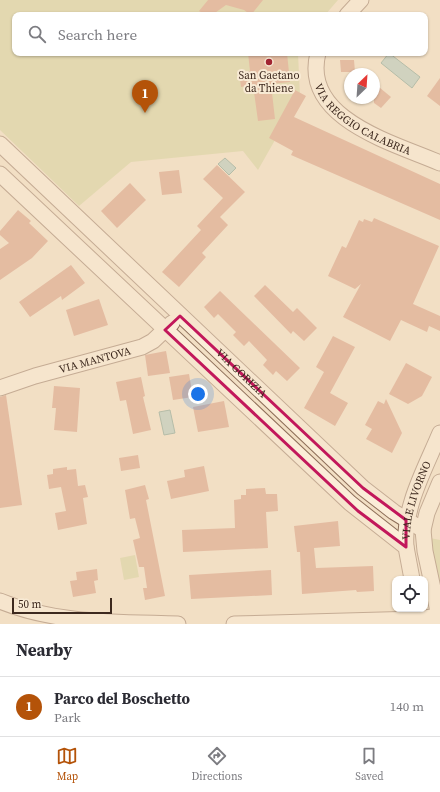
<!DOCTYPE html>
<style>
:root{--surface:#fff;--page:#f7f7f7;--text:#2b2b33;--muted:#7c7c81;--line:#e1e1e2;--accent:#b45309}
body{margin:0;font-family:"Source Serif 4",serif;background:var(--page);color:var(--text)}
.controls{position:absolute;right:12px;bottom:12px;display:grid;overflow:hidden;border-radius:8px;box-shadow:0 1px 3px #0004}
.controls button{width:36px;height:36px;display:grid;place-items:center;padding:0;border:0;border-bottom:1px solid var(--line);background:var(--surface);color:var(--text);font:20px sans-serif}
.compass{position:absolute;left:344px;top:68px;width:36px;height:36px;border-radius:50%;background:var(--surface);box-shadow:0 1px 3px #0004;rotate:25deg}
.scale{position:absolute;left:12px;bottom:10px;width:100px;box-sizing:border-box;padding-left:4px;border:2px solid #3d291e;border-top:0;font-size:11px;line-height:14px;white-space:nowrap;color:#3d291e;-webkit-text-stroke:3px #f8ead4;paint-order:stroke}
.you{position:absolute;left:198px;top:394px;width:14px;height:14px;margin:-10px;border:3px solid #fff;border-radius:50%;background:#1a73e8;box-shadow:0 0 0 6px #1a73e833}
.badge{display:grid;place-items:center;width:26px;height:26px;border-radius:50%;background:var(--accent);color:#fff;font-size:13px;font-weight:700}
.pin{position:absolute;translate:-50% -33px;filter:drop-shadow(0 1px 2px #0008)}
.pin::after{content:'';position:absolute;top:21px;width:14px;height:12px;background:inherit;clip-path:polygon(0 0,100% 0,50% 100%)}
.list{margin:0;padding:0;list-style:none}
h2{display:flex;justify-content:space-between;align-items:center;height:52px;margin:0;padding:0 16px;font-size:17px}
h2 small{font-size:13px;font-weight:400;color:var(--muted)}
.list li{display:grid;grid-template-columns:26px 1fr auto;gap:12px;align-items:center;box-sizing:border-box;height:60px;padding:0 16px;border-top:1px solid var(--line)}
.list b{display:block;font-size:15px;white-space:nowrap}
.list p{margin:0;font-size:13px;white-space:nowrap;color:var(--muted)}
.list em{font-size:13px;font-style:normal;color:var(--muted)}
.icon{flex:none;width:22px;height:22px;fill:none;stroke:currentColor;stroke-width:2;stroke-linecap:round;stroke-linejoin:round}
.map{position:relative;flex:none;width:440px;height:624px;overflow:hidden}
.search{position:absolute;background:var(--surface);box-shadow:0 1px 3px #0004;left:12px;right:12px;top:12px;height:44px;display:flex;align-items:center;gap:10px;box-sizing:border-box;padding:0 14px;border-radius:8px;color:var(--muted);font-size:15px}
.sheet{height:112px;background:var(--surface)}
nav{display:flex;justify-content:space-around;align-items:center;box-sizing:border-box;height:56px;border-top:1px solid var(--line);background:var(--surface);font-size:11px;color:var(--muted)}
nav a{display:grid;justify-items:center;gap:2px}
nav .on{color:var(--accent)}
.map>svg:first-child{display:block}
</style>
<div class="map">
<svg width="440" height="624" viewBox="0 0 440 624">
<rect width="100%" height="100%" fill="#f2dfc4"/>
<g fill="#d1d197">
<polygon points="0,0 338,0 325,15 15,15 15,53 298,53 300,96 258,170 243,151 131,162 79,206 0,130"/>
<polygon points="430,538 440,540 440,588"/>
<polygon points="135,555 139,577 124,580 120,558"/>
</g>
<g fill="#a6c4b8" stroke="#6c9485">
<polygon points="389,53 420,77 412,88 381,63"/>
<polygon points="225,158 236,168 229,175 218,164"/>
<polygon points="170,410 175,433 164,435 159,412"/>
</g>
<g fill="#d39377">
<polygon points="208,0 263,0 251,15 244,10 226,5 212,15 206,15 199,11"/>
<polygon points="248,53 287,53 290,82 271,84 275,119 258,121 253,85 241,87 239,72 250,71"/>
<polygon points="340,60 354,60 355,72 341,72"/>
<polygon points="440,78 440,106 427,96"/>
<polygon points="374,83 391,97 381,108 374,103"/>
<polygon points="295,90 306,96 294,117 440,184 440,220 291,155 293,151 269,138"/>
<polygon points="217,165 245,192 220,217 228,225 202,253 206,257 179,287 162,272 201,230 197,226 223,198 203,179"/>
<polygon points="179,170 182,193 162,195 159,172"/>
<polygon points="130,183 146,200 117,228 101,211"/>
<polygon points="18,210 31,221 29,223 48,241 32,258 0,280 0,249 9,243 0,235 0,231"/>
<polygon points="374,218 439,246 413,304 440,316 440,331 429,326 427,332 401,320 390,341 343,317 361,284 355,289 328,276 342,246 346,248 359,220 363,222 364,219 372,222"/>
<polygon points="71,265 85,283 62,300 61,296 30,317 19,302"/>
<polygon points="265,285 293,312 297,308 317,328 304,341 293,331 291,334 254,296"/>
<polygon points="220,291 300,368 287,381 276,371 273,375 263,365 267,360 249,341 244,346 233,335 236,332 218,314 214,318 204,307"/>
<polygon points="99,299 108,325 74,336 66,310"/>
<polygon points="333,336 355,347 330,393 348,403 335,426 304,408 324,372 316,367"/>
<polygon points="166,351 170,373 148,376 145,355"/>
<polygon points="406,363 432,377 422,396 408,404 389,394"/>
<polygon points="189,374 193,397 173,400 169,377"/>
<polygon points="141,377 145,396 143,397 151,430 133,434 126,400 120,401 116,382"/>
<polygon points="54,386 80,388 77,432 54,430 56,408 52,408"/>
<polygon points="6,395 22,505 0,508 0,397"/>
<polygon points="386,399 402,433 392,453 366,439 372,429 365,425 378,401 384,404"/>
<polygon points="224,401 229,427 198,432 193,407"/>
<polygon points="138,455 140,468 121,471 119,458"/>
<polygon points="204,466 209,491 171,499 167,481 185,477 184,470"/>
<polygon points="67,467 67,470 76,469 78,486 85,485 88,497 83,498 87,524 58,530 55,513 66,511 61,487 49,489 47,475 53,474 53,469"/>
<polygon points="145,485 149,499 146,500 165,596 145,600 143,588 147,588 144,567 139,567 133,540 140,538 135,518 130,519 125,490"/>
<polygon points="265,488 266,494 277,494 278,511 266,512 268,548 183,552 182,530 235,528 234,500 241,499 241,495 246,495 246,489"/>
<polygon points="338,521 340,546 314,548 316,568 373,566 374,591 357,592 356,590 302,594 300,552 297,552 294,526"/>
<polygon points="97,569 98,580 94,581 96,593 73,597 70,581 77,580 76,572"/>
<polygon points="271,570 272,595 191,599 189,575"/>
</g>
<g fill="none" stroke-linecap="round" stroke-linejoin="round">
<defs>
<g id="minor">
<polyline points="347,15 361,0"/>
<path id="s1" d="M 318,53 C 301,119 394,143 440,163"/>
<path id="s2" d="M 0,144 L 363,488 L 394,512 L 423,530 L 425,551 L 440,621"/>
<polyline points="0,174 350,503 406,547 412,579"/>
<path id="s3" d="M 0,388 L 35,376 L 142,347 L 153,341 L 172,323"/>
<polyline points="423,530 427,513 440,482"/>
<path id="s4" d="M 406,547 C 403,507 425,469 440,433"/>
<path d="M 0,601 C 55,624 119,622 178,624"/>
<polyline points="234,624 418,619 439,616"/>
</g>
</defs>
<use href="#minor" stroke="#8e6f59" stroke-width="17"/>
<use href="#minor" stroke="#fbedd8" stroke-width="15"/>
</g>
<path d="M0 0H440V624H0ZM 180,316 L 363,488 L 406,520 L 406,547 L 358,511 L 165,330 Z" fill="#f2dfc4" fill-opacity=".55" fill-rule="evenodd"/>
<path fill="none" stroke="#c2185b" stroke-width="3" stroke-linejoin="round" d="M 180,316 L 363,488 L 406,520 L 406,547 L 358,511 L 165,330 Z"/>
<circle fill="#a22432" stroke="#f8ead4" stroke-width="1.5" cx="269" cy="62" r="4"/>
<g text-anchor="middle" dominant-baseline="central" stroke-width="4" stroke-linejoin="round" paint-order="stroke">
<g font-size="11" fill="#3d291e" stroke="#f8ead4">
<text x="269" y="75">San Gaetano<tspan x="269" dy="13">da Thiene</tspan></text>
</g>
<g font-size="11" fill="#3d291e" stroke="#f8ead4">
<text stroke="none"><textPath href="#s1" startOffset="90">VIA REGGIO CALABRIA</textPath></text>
<text stroke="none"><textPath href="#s3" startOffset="99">VIA MANTOVA</textPath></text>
<text stroke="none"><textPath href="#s2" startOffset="333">VIA GORIZIA</textPath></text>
<text stroke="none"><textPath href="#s4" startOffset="48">VIALE LIVORNO</textPath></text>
</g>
</g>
</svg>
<div class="controls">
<button><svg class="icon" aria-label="locate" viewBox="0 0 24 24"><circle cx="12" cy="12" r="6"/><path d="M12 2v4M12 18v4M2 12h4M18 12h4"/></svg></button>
</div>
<svg class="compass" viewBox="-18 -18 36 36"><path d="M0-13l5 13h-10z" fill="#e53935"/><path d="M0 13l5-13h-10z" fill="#7c7c81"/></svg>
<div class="scale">50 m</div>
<div class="you"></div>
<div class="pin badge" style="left:145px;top:113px">1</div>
<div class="search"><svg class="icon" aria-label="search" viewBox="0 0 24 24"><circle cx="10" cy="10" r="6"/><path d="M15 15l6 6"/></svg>Search here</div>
</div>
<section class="sheet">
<h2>Nearby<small></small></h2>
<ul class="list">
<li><span class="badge">1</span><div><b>Parco del Boschetto</b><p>Park</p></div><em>140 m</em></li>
</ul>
</section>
<nav>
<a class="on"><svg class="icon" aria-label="map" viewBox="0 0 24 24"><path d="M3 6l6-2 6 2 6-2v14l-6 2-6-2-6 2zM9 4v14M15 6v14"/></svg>Map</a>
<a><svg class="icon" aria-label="directions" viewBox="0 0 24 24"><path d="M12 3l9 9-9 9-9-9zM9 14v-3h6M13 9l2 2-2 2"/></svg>Directions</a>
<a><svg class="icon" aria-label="saved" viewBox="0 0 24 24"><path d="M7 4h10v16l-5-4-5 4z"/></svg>Saved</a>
</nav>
